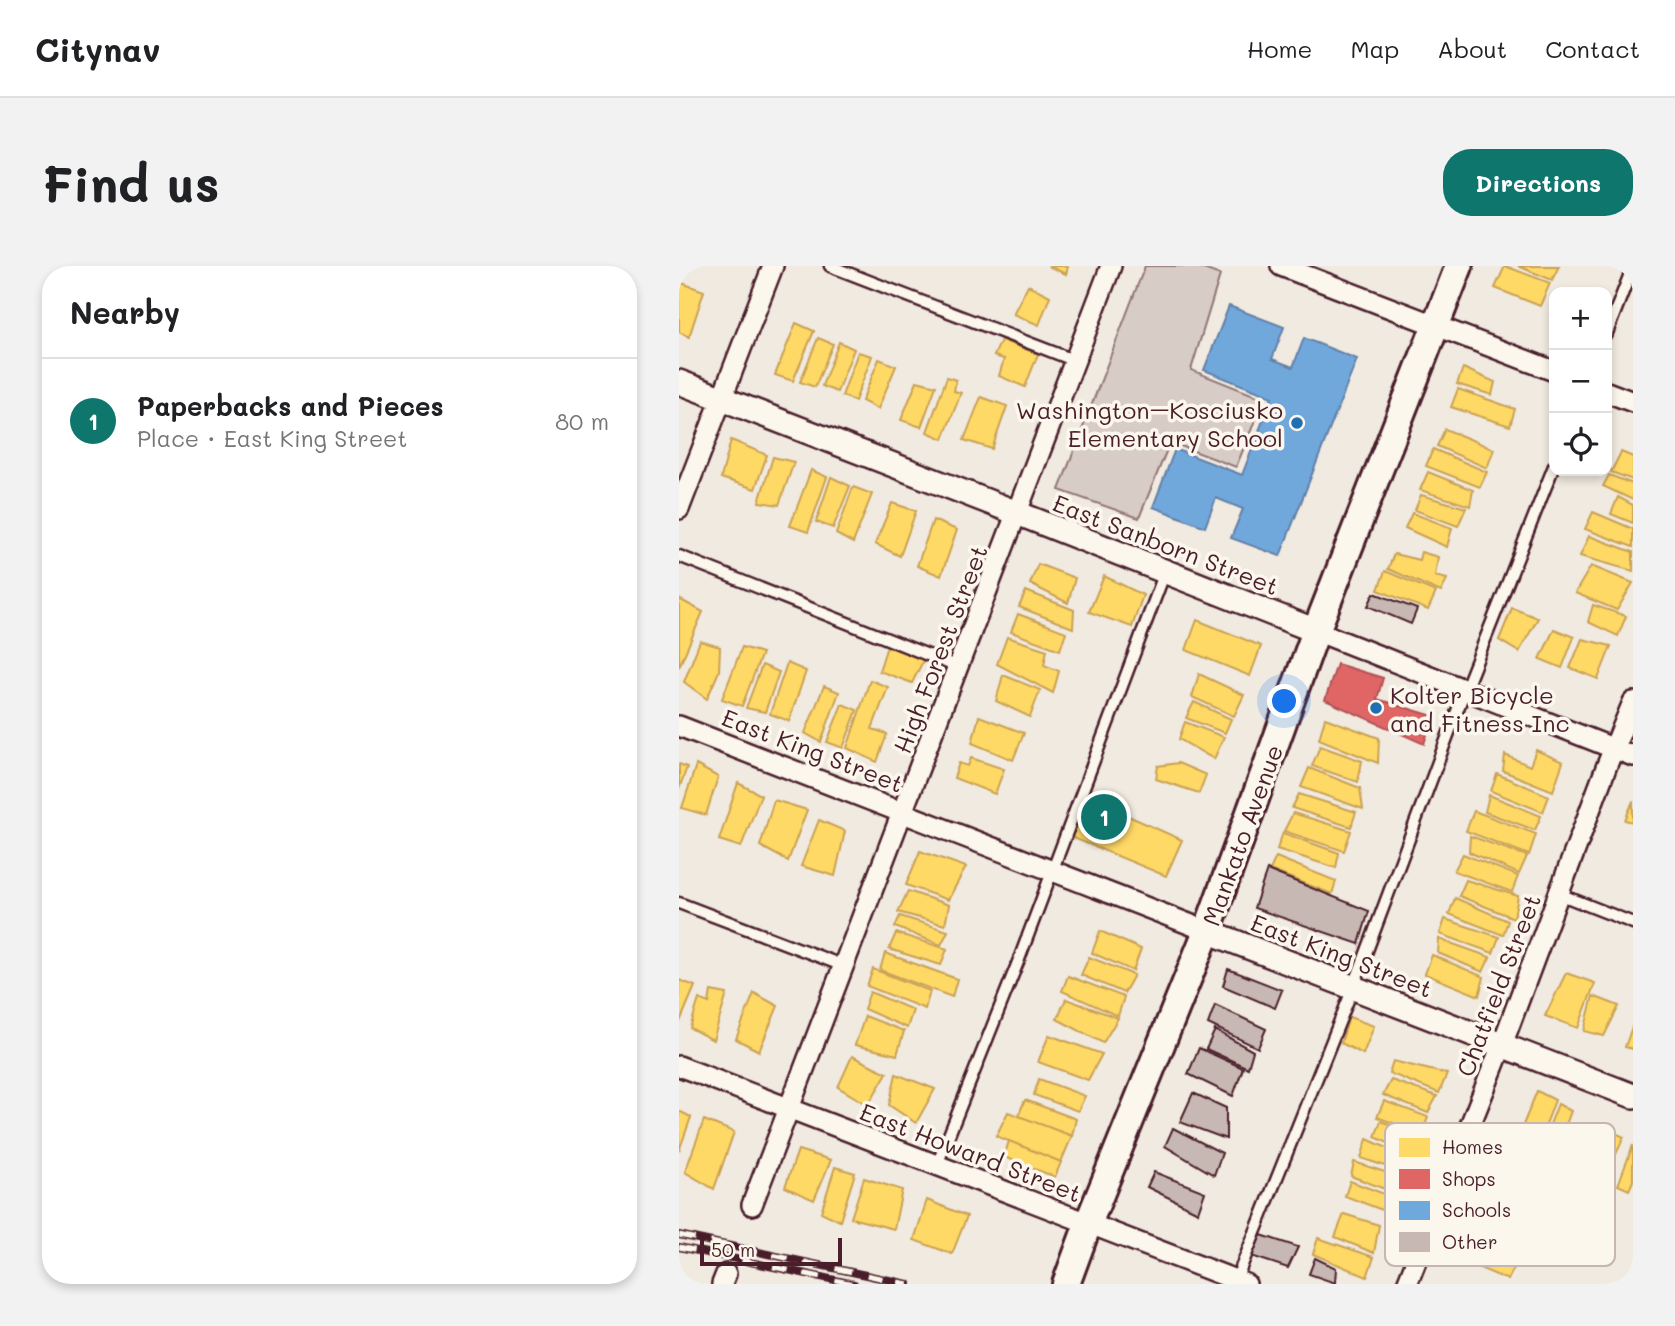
<!DOCTYPE html>
<meta charset="utf-8">
<style>
:root{--surface:#fff;--page:#f2f2f2;--text:#202124;--muted:#757577;--line:#e0e0e0;--accent:#0f766e}
body{margin:0;font-family:Mali,sans-serif;background:var(--page);color:var(--text)}
.controls{position:absolute;right:21px;top:21px;display:grid;overflow:hidden;border-radius:14px;box-shadow:0 4px 10px #0003}
.controls button{width:63px;height:63px;display:grid;place-items:center;padding:0;border:0;border-bottom:2px solid var(--line);background:var(--surface);color:var(--text);font:35px sans-serif}
.scale{position:absolute;left:21px;bottom:18px;width:142px;box-sizing:border-box;padding-left:7px;border:4px solid #4a1f2b;border-top:0;font-size:19px;line-height:24px;white-space:nowrap;color:#4a1f2b;-webkit-text-stroke:5px #fbf7ec;paint-order:stroke}
.you{position:absolute;left:606px;top:436px;width:24px;height:24px;margin:-18px;border:5px solid #fff;border-radius:50%;background:#1a73e8;box-shadow:0 0 0 10px #1a73e833}
.badge{display:grid;place-items:center;width:46px;height:46px;border-radius:50%;background:var(--accent);color:#fff;font-size:23px;font-weight:700}
.pin{position:absolute;translate:-50% -50%;border:4px solid #fff;box-shadow:0 2px 7px #0006}
.list{margin:0;padding:0;list-style:none}
h2{display:flex;justify-content:space-between;align-items:center;height:91px;margin:0;padding:0 28px;font-size:30px}
h2 small{font-size:23px;font-weight:400;color:var(--muted)}
.list li{display:grid;grid-template-columns:46px 1fr auto;gap:21px;align-items:center;box-sizing:border-box;height:126px;padding:0 28px;border-top:2px solid var(--line)}
.list b{display:block;font-size:26px;white-space:nowrap}
.list p{margin:0;font-size:23px;white-space:nowrap;color:var(--muted)}
.list em{font-size:23px;font-style:normal;color:var(--muted)}
.icon{flex:none;width:38px;height:38px;fill:none;stroke:currentColor;stroke-width:2;stroke-linecap:round;stroke-linejoin:round}
.map{position:relative;flex:none;width:954px;height:1018px;overflow:hidden;border-radius:28px}
header{display:flex;align-items:center;gap:42px;box-sizing:border-box;height:98px;padding:0 35px;background:var(--surface);border-bottom:2px solid var(--line)}
header strong{font-size:33px}
nav{display:flex;gap:38px;margin-inline-start:auto;font-size:24px}
.intro{display:flex;align-items:center;justify-content:space-between;box-sizing:border-box;height:168px;padding:0 42px}
h1{margin:0;font-size:49px}
.button{padding:18px 32px;border-radius:28px;background:var(--accent);color:#fff;font-size:24px;font-weight:700}
main{display:flex;gap:42px;padding:0 42px}
aside{flex:1;background:var(--surface);border-radius:28px;box-shadow:0 4px 10px #0003}
.map>svg:first-child{display:block}
</style>
<header>
<strong>Citynav</strong>
<nav><a>Home</a><a>Map</a><a>About</a><a>Contact</a></nav>
</header>
<div class="intro"><h1>Find us</h1><a class="button">Directions</a></div>
<main>
<aside>
<h2>Nearby<small></small></h2>
<ul class="list">
<li><span class="badge">1</span><div><b>Paperbacks and Pieces</b><p>Place · East King Street</p></div><em>80 m</em></li>
</ul>
</aside>
<div class="map">
<svg width="954" height="1018" viewBox="0 0 954 1018">
<rect width="100%" height="100%" fill="#f0eae0"/>
<filter id="ink" filterUnits="userSpaceOnUse"><feTurbulence type="fractalNoise" baseFrequency=".0143" numOctaves="2"/><feDisplacementMap in="SourceGraphic" scale="14" xChannelSelector="R" yChannelSelector="G"/><feConvolveMatrix kernelMatrix="1 2 1 2 8 2 1 2 1" color-interpolation-filters="sRGB"/></filter>
<g filter="url(#ink)">
<polygon fill="#d8ccc6" stroke="#917678" stroke-width="2" points="466,0 517,0 541,9 512,104 585,133 557,201 491,176 460,252 380,224"/>
<g fill="#ffd966" stroke="#c9a154" stroke-width="2">
<polygon points="369,0 389,0 387,8"/>
<polygon points="826,0 871,17 861,40 816,22"/>
<polygon points="839,0 880,0 873,14"/>
<polygon points="0,16 25,25 10,71 0,66"/>
<polygon points="349,19 371,30 360,59 334,48"/>
<polygon points="117,57 135,65 114,115 96,109"/>
<polygon points="139,72 154,78 136,121 121,116"/>
<polygon points="322,74 359,88 346,121 320,110 325,93 315,90"/>
<polygon points="160,76 175,83 158,126 143,120"/>
<polygon points="179,86 193,90 176,135 163,130"/>
<polygon points="200,93 217,100 199,143 183,135"/>
<polygon points="784,102 816,116 813,129 778,118"/>
<polygon points="268,111 277,114 275,125 282,127 264,173 248,166"/>
<polygon points="238,115 257,120 242,161 222,154"/>
<polygon points="779,123 836,143 831,160 772,141"/>
<polygon points="302,131 328,140 313,183 285,174"/>
<polygon points="766,163 815,183 808,202 758,180"/>
<polygon points="52,174 88,189 76,223 42,212"/>
<polygon points="754,183 808,206 801,221 747,200"/>
<polygon points="942,186 954,191 954,214 932,206"/>
<polygon points="94,191 115,196 100,239 80,236"/>
<polygon points="132,204 148,211 129,266 111,260"/>
<polygon points="749,206 794,224 791,240 741,224"/>
<polygon points="930,209 954,218 954,234 924,220"/>
<polygon points="152,211 171,220 154,262 137,256"/>
<polygon points="174,221 193,228 174,277 157,268"/>
<polygon points="742,229 787,242 779,260 736,244"/>
<polygon points="939,231 954,239 954,257 932,248"/>
<polygon points="213,237 237,245 221,290 196,278"/>
<polygon points="914,246 954,263 954,281 906,263"/>
<polygon points="733,247 773,262 768,281 726,262"/>
<polygon points="254,254 278,264 262,310 238,300"/>
<polygon points="910,270 954,286 954,305 901,290"/>
<polygon points="742,286 759,291 756,310 768,313 762,326 709,303 715,288 740,294"/>
<polygon points="359,298 396,312 389,337 351,318"/>
<polygon points="912,300 954,317 938,344 896,327"/>
<polygon points="706,305 757,326 749,344 699,324"/>
<polygon points="425,310 464,329 453,361 410,346"/>
<polygon points="347,325 395,344 394,362 340,341"/>
<polygon points="0,333 24,346 0,401"/>
<polygon points="914,339 947,350 939,370 909,356"/>
<polygon points="833,342 859,352 840,386 820,374"/>
<polygon points="339,348 387,366 381,384 332,366"/>
<polygon points="518,354 582,380 571,410 507,384"/>
<polygon points="875,363 895,371 883,402 861,393"/>
<polygon points="328,371 368,384 365,399 380,405 374,427 318,398"/>
<polygon points="903,373 932,380 919,413 891,402"/>
<polygon points="21,375 41,381 40,405 28,433 5,416"/>
<polygon points="208,380 245,393 233,417 200,405"/>
<polygon points="63,381 83,387 63,440 43,433"/>
<polygon points="108,397 127,405 110,455 91,448"/>
<polygon points="83,399 100,406 86,446 67,442"/>
<polygon points="520,408 565,429 555,450 513,431"/>
<polygon points="324,409 361,424 351,451 317,435"/>
<polygon points="191,414 209,421 193,463 208,468 198,496 168,482"/>
<polygon points="145,420 160,426 142,476 126,467"/>
<polygon points="515,436 552,453 546,467 507,452"/>
<polygon points="163,438 178,444 164,482 148,476"/>
<polygon points="300,450 345,467 334,494 293,477"/>
<polygon points="646,452 700,472 699,497 640,473"/>
<polygon points="506,456 545,471 535,493 500,473"/>
<polygon points="641,480 683,495 679,516 633,500"/>
<polygon points="857,484 884,496 874,525 824,505 826,489 851,500"/>
<polygon points="292,492 325,503 316,528 275,512 280,497 289,500"/>
<polygon points="499,497 527,509 520,527 477,513 479,500"/>
<polygon points="0,498 8,501 0,523"/>
<polygon points="17,499 39,511 27,549 3,542"/>
<polygon points="630,502 681,522 684,543 622,521"/>
<polygon points="818,508 870,530 864,546 812,525"/>
<polygon points="59,517 82,529 62,581 40,574"/>
<polygon points="620,528 677,546 672,561 613,542"/>
<polygon points="810,529 862,550 856,564 806,546"/>
<polygon points="407,531 503,574 487,610 392,571"/>
<polygon points="95,534 128,544 109,595 81,580"/>
<polygon points="954,535 954,556 946,554"/>
<polygon points="795,545 857,568 850,589 787,565"/>
<polygon points="614,547 672,565 665,585 605,565"/>
<polygon points="140,554 166,565 156,610 122,600"/>
<polygon points="604,567 660,587 657,602 598,583"/>
<polygon points="791,570 848,590 840,608 790,586"/>
<polygon points="241,585 287,601 269,634 227,619"/>
<polygon points="784,588 839,610 833,626 775,605"/>
<polygon points="597,591 657,615 653,628 591,604"/>
<polygon points="787,614 839,630 835,652 780,630"/>
<polygon points="229,625 270,639 266,659 219,646"/>
<polygon points="776,632 829,655 824,669 770,648"/>
<polygon points="221,650 269,665 262,679 216,661"/>
<polygon points="766,653 820,671 814,687 761,668"/>
<polygon points="421,665 462,683 454,705 413,687"/>
<polygon points="217,667 268,683 262,699 210,683"/>
<polygon points="760,673 811,691 804,706 759,687"/>
<polygon points="206,687 278,713 273,731 201,704"/>
<polygon points="753,689 805,711 800,730 746,708"/>
<polygon points="410,691 455,709 445,727 402,709"/>
<polygon points="194,703 251,725 246,743 188,720"/>
<polygon points="887,707 916,717 899,762 866,750"/>
<polygon points="389,710 445,731 439,750 383,725"/>
<polygon points="0,714 16,720 0,758"/>
<polygon points="32,725 48,728 34,774 11,762 20,733 30,737"/>
<polygon points="191,726 234,744 228,762 185,743"/>
<polygon points="75,727 99,740 80,785 57,773"/>
<polygon points="914,730 940,740 925,770 905,765"/>
<polygon points="387,733 439,752 424,777 378,753"/>
<polygon points="186,750 225,765 218,789 176,779"/>
<polygon points="670,751 695,760 684,788 662,777"/>
<polygon points="954,758 954,783 946,781"/>
<polygon points="370,769 423,788 409,814 359,796"/>
<polygon points="173,790 208,807 189,839 159,821"/>
<polygon points="714,795 768,808 760,827 710,807"/>
<polygon points="217,808 256,823 237,857 210,839"/>
<polygon points="360,813 406,830 399,845 355,829"/>
<polygon points="712,814 758,830 749,847 704,829"/>
<polygon points="858,825 876,834 859,880 839,871"/>
<polygon points="346,834 397,853 393,870 339,850"/>
<polygon points="705,835 749,851 743,868 698,851"/>
<polygon points="879,838 892,845 885,864 893,869 888,881 903,888 896,904 876,895 869,909 854,902"/>
<polygon points="0,845 12,851 0,885"/>
<polygon points="329,846 393,870 382,896 317,870"/>
<polygon points="25,854 55,866 35,923 6,906"/>
<polygon points="702,855 745,872 740,891 696,871"/>
<polygon points="917,858 945,871 922,920 900,906"/>
<polygon points="688,873 740,896 733,909 682,892"/>
<polygon points="330,875 382,896 376,911 325,891"/>
<polygon points="954,879 954,915 950,924 939,919"/>
<polygon points="119,884 152,894 135,934 106,921"/>
<polygon points="675,896 731,914 724,930 672,910"/>
<polygon points="156,901 176,907 161,955 142,946"/>
<polygon points="185,912 223,924 215,963 172,952"/>
<polygon points="671,915 716,932 711,947 666,930"/>
<polygon points="248,934 288,950 273,988 235,974"/>
<polygon points="665,948 700,959 695,987 656,971"/>
<polygon points="785,968 841,989 829,1014 777,992"/>
<polygon points="639,972 695,991 688,1011 634,988"/>
</g>
<polygon fill="#e06666" stroke="#b35154" stroke-width="2" points="658,398 704,412 698,433 754,450 745,478 646,434"/>
<polygon fill="#6fa8dc" stroke="#647fa7" stroke-width="2" points="550,40 605,61 593,93 614,101 625,72 678,93 601,290 552,272 564,243 537,232 526,261 474,241 496,183 563,209 593,131 525,104"/>
<g fill="#c8b8b3" stroke="#4a1f2b" stroke-width="2">
<polygon points="695,327 738,343 732,358 689,340"/>
<polygon points="588,604 690,645 680,678 575,642"/>
<polygon points="549,703 603,724 596,742 544,720"/>
<polygon points="536,739 587,763 579,782 529,758"/>
<polygon points="536,764 574,785 569,802 527,783"/>
<polygon points="520,782 564,802 554,830 509,808"/>
<polygon points="514,827 547,842 547,873 501,856"/>
<polygon points="494,862 543,887 535,909 486,880"/>
<polygon points="475,906 526,926 519,946 468,921"/>
<polygon points="582,969 619,981 609,1002 572,990"/>
<polygon points="636,992 657,1002 656,1017 630,1008"/>
</g>
<g fill="none" stroke-linecap="round" stroke-linejoin="round">
<defs>
<g id="service">
<polyline points="151,0 397,95"/>
<polyline points="928,67 954,0"/>
<polyline points="0,290 279,401"/>
<polyline points="880,628 954,657"/>
<polyline points="0,637 165,700"/>
<polyline points="258,899 339,696 486,306"/>
<polyline points="557,1014 674,722 786,424 875,200"/>
</g>
<g id="minor">
<polyline points="602,0 875,105"/>
<polyline points="928,126 954,136"/>
<polyline points="0,243 94,0"/>
<polyline points="637,365 954,490"/>
<polyline points="0,460 528,665"/>
<polyline points="0,800 567,1018"/>
<polyline points="73,939 432,0"/>
<polyline points="43,1018 47,1008"/>
<polyline points="728,1018 823,779 928,499 954,436"/>
</g>
<g id="tertiary">
<polyline points="0,116 310,236 637,365"/>
<polyline points="528,665 954,830"/>
</g>
<polyline id="secondary" points="387,1018 409,958 528,665 637,365 780,0"/>
</defs>
<use href="#service" stroke="#4a1f2b" stroke-width="15"/>
<use href="#minor" stroke="#4a1f2b" stroke-width="24"/>
<use href="#tertiary" stroke="#4a1f2b" stroke-width="28"/>
<use href="#secondary" stroke="#4a1f2b" stroke-width="32"/>
<use href="#service" stroke="#fbf7ec" stroke-width="10"/>
<use href="#minor" stroke="#fbf7ec" stroke-width="19"/>
<use href="#tertiary" stroke="#fbf7ec" stroke-width="23"/>
<use href="#secondary" stroke="#fbf7ec" stroke-width="26"/>
<defs>
<g id="rail">
<polyline points="0,969 229,1018"/>
<polyline points="0,981 175,1018"/>
</g>
</defs>
<use href="#rail" stroke="#4a1f2b" stroke-width="8"/>
<use href="#rail" stroke="#fbf7ec" stroke-width="5" stroke-dasharray="16" stroke-linecap="butt"/>
</g>
</g>
<g fill="#1f6fb2" stroke="#fbf7ec" stroke-width="2.5">
<circle cx="618" cy="157" r="7"/>
<circle cx="697" cy="442" r="7"/>
</g>
<g text-anchor="middle" dominant-baseline="central" stroke-width="7" stroke-linejoin="round" paint-order="stroke">
<g font-size="24" fill="#4a1f2b" stroke="#fbf7ec" text-anchor="end">
<text x="604" y="143">Washington–Kosciusko<tspan x="604" dy="28">Elementary School</tspan></text>
<text x="711" y="428" text-anchor="start">Kolter Bicycle<tspan x="711" dy="28">and Fitness Inc</tspan></text>
</g>
<g font-size="24" fill="#4a1f2b" stroke="#fbf7ec">
<text transform="translate(487 278) rotate(21)">East Sanborn Street</text>
<text transform="translate(261 383) rotate(-69)">High Forest Street</text>
<text transform="translate(134 484) rotate(21)">East King Street</text>
<text transform="translate(563 569) rotate(-70)">Mankato Avenue</text>
<text transform="translate(663 689) rotate(21)">East King Street</text>
<text transform="translate(819 719) rotate(-69)">Chatfield Street</text>
<text transform="translate(292 886) rotate(21)">East Howard Street</text>
</g>
</g>
<rect x="706" y="857" width="230" height="143" rx="10" fill="#fbf7ec" stroke="#c6b6b2" stroke-width="2"/>
<rect x="720" y="872" width="31" height="19" fill="#ffd966"/>
<rect x="720" y="903" width="31" height="20" fill="#e06666"/>
<rect x="720" y="935" width="31" height="19" fill="#6fa8dc"/>
<rect x="720" y="966" width="31" height="20" fill="#c8b8b3"/>
<g font-size="19" fill="#4a1f2b">
<text x="763" y="888">Homes</text>
<text x="763" y="920">Shops</text>
<text x="763" y="951">Schools</text>
<text x="763" y="983">Other</text>
</g>
</svg>
<div class="controls">
<button>+</button>
<button>−</button>
<button><svg class="icon" aria-label="locate" viewBox="0 0 24 24"><circle cx="12" cy="12" r="6"/><path d="M12 2v4M12 18v4M2 12h4M18 12h4"/></svg></button>
</div>
<div class="scale">50 m</div>
<div class="you"></div>
<div class="pin badge" style="left:425px;top:551px">1</div>
</div>
</main>
